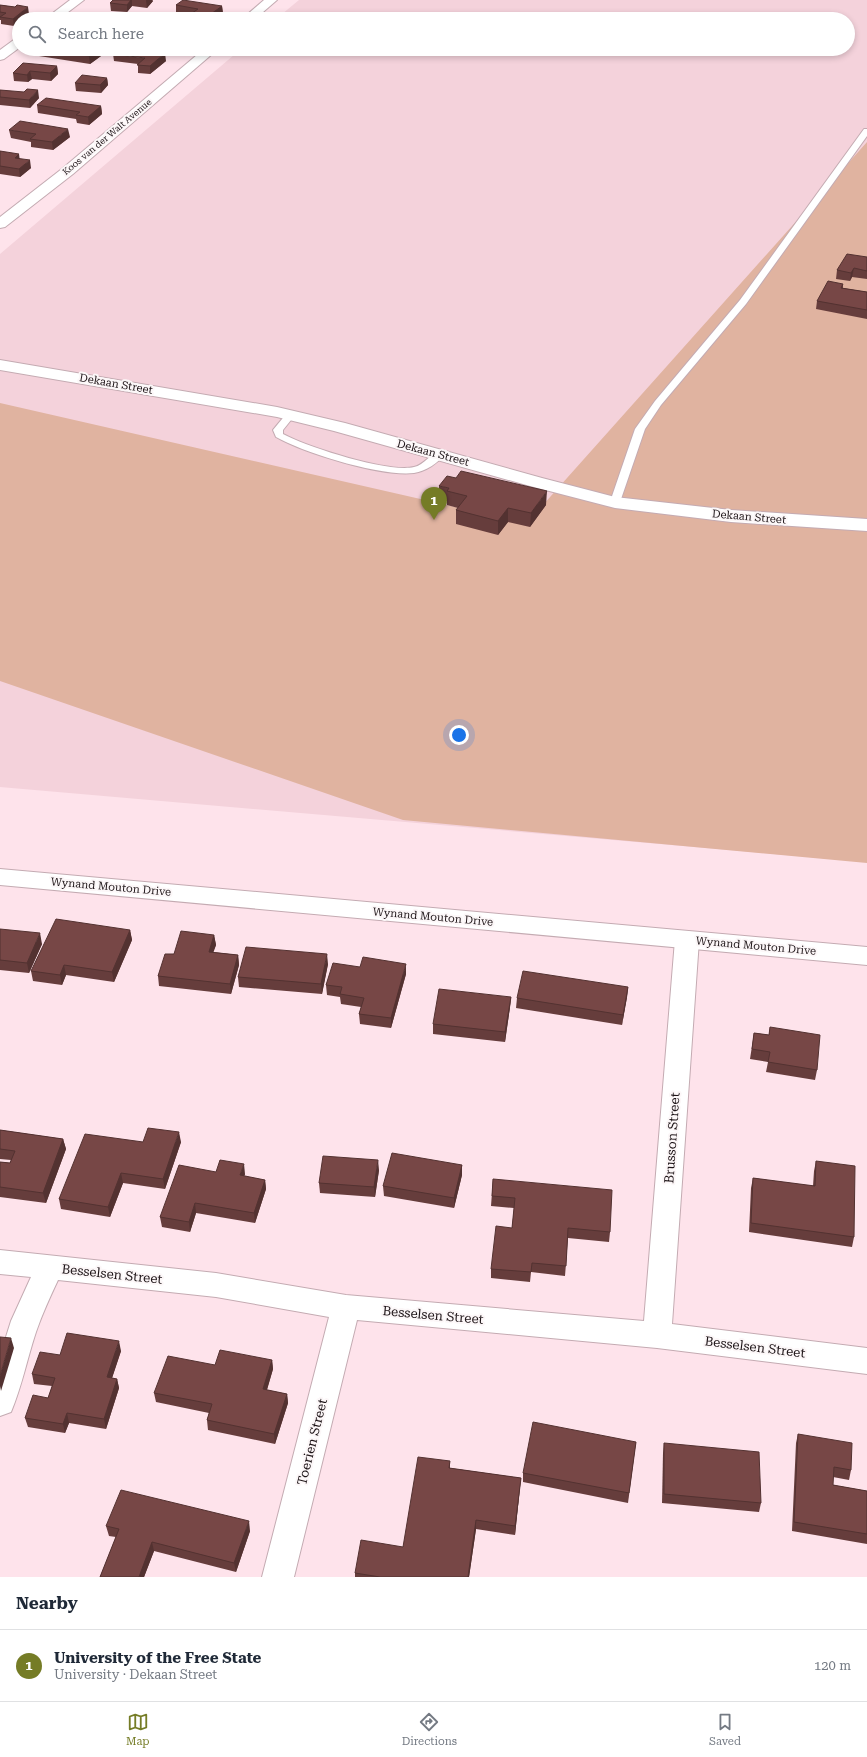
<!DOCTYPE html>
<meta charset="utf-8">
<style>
:root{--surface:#fff;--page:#f6f6f7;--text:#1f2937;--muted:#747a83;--line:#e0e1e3;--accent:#757c26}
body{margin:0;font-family:"Roboto Serif",serif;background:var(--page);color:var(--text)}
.you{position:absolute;left:459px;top:735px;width:14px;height:14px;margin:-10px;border:3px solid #fff;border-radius:50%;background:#1a73e8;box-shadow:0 0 0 6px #1a73e833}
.badge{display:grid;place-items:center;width:26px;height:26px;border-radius:50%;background:var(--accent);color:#fff;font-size:13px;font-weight:700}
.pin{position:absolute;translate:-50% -33px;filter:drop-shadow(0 1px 2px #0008)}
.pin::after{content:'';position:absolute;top:21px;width:14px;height:12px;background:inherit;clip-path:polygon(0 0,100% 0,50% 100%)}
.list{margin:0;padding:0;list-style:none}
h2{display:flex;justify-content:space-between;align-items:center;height:52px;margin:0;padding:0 16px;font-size:17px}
h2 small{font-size:13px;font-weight:400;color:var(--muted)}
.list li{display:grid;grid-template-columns:26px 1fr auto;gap:12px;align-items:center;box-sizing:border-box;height:72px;padding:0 16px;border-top:1px solid var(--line)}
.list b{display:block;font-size:15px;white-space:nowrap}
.list p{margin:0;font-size:13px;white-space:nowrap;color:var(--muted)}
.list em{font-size:13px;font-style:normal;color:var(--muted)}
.icon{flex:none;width:22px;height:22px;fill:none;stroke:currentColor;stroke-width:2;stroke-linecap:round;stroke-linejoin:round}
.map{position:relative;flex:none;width:867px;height:1577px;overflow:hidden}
.search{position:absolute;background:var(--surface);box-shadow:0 2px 6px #0003;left:12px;right:12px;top:12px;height:44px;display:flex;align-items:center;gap:10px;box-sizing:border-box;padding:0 14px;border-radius:22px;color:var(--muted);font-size:15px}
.sheet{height:124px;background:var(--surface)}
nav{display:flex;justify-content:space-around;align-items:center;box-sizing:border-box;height:56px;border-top:1px solid var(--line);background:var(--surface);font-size:11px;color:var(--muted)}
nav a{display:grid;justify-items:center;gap:2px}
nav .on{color:var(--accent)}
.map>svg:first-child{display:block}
</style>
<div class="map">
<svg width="867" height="1577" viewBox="0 0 867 1577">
<rect width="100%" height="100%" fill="#fee3eb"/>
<polygon fill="#f4d2db" points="299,0 867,0 867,862 0,787 0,254 241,49 848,49 848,19 276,19"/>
<polygon fill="#e0b3a0" points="867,142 867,863 403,820 0,681 0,403 473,511 534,515"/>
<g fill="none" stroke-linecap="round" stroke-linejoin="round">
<defs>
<g id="service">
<polygon points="864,129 867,129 867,136 746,304 661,405 645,429 620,502 619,504 611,504 610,502 635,429 655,401 740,300"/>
<path d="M 290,412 L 295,415 L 283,430 L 283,434 C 307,447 388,473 414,467 C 425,465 433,449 443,452 L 445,454 C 438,463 426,471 414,473 C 382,477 304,453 276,437 L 273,430 L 287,413 Z"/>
</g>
<g id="minor">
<polygon points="70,0 84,0 59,19 45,19"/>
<polygon points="264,0 277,0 255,19 242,19"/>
<polygon points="19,38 19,48 4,59 0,60 0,50 15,39"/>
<polygon points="204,49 218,49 73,174 5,227 0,228 0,217 63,168"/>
<polygon points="0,360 277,407 345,423 542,478 615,497 731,510 867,519 867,531 731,522 615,508 530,486 334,431 277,417 0,370"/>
<path d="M 687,931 L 695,934 L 699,940 L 672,1324 L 867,1348 L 867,1374 L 657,1348 L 357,1320 L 294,1577 L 262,1577 L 329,1317 L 216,1297 L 58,1280 C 50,1297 42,1314 36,1332 C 27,1359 22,1386 11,1412 L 0,1416 L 0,1356 L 11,1321 L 31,1277 L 0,1274 L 0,1250 L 216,1273 L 346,1295 L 644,1321 L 675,940 L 679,934 Z"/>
</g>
<polygon id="tertiary" points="0,869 867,947 867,965 0,885"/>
</defs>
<use href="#service" stroke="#c4abb2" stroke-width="2"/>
<use href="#minor" stroke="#c4abb2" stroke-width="2"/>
<use href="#tertiary" stroke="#c4abb2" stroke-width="2"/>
<use href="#service" fill="#fff" fill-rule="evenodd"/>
<use href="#minor" fill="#fff" fill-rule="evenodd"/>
<use href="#tertiary" fill="#fff" fill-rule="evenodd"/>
</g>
<g fill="#663d3c">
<polygon points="113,0 152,0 153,1 147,8 132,6 127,12 111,11 110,3"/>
<polygon points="0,5 15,7 29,14 23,19 19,19 19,22 14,26 1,24 1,20 0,20"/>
<polygon points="176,5 222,6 223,14 215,19 185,19 185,18 190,15 176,13"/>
<polygon points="38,49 100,49 101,56 90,64 39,56"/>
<polygon points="113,54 166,61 150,74 138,73 138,64 114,61"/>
<polygon points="57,66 58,74 51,81 32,79 28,82 14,81 13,73"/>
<polygon points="107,78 108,85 101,93 76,91 75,83"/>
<polygon points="0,90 39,98 30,108 0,105"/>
<polygon points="37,105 101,106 102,114 89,125 77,123 76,119 38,113"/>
<polygon points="9,130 70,137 53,150 31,147 31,142 11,138"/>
<polygon points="0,151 19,158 31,168 20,177 0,174"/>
<polygon points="867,257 867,279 852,277 850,281 836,279 837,270"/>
<polygon points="843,284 843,288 867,292 867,319 816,309 817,301"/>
<polygon points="439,486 546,505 530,527 508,522 498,535 456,524 456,510 458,508 447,505 447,501 439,499"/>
<polygon points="0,929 42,944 29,973 0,970"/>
<polygon points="130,930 132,940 114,982 66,975 62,985 33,981 31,971"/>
<polygon points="214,935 216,945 213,952 238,955 239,965 231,994 159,986 158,976 174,954"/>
<polygon points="328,964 322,994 239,987 238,977"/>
<polygon points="406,974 391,1028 360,1024 359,1014 361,1007 341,1004 340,997 327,995 326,985"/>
<polygon points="628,987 627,997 622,1025 516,1008 517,998"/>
<polygon points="511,997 510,1007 505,1042 433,1034 433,1024"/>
<polygon points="770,1027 817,1070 815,1080 766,1072 768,1062 750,1059 754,1033 769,1035"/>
<polygon points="0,1130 63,1139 66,1149 46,1203 0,1197 0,1162 10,1163 11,1160 0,1159"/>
<polygon points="143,1142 181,1142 165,1189 123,1183 110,1217 61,1209 59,1199"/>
<polygon points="816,1161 854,1237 852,1247 749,1232 751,1188 753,1178 813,1186 814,1171"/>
<polygon points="462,1165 462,1175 454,1208 384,1196 383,1186"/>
<polygon points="379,1170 375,1197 320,1193 319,1183"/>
<polygon points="216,1172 245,1174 244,1176 265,1180 266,1189 255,1223 196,1213 190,1232 162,1227 160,1217"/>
<polygon points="493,1179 610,1232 609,1242 568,1238 565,1276 531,1272 530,1282 491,1278 491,1269 512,1228 514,1208 491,1206"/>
<polygon points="121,1351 112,1378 117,1379 119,1388 106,1429 69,1423 65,1433 28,1427 25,1418 48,1398 52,1386 34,1384 32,1374 60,1355"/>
<polygon points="272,1360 273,1369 267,1390 287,1394 288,1403 275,1444 208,1430 207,1420 209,1413 156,1402 154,1393 215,1365"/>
<polygon points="798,1434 851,1470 849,1480 833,1477 833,1485 867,1491 867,1544 792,1531 796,1443"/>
<polygon points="636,1442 628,1503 523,1482 523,1473"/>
<polygon points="664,1443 761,1503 759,1512 662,1503 663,1453"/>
<polygon points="450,1461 450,1468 521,1478 515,1535 476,1529 469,1577 355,1577 355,1573 403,1547"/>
<polygon points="106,1526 250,1531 236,1572 154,1551 144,1577 100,1577 116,1537 109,1536"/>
</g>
<g fill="#533231">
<polygon points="131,0 132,0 132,6 127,12 127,5"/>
<polygon points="146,0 152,0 153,1 147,8"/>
<polygon points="222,6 223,14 215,19 204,19"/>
<polygon points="28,7 29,14 23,19 19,19 19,22 14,26 13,19"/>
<polygon points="99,49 100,49 101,56 90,64 89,56"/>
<polygon points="165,53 166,61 150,74 150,66"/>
<polygon points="57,66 58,74 51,81 50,73"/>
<polygon points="30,71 32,79 28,82 27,75"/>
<polygon points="107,78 108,85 101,93 100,85"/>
<polygon points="38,90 39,98 30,108 29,100"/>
<polygon points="101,106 102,114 89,125 88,117"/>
<polygon points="68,129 70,137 53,150 52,142"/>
<polygon points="19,154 20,162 15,158"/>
<polygon points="30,160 31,168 20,177 19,169"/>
<polygon points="854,268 852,277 850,281 851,273"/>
<polygon points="547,491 546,505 530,527 531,513"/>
<polygon points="508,508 508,522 498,535 498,521"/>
<polygon points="130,930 132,940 114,982 112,972"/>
<polygon points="40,933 42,944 29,973 27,963"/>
<polygon points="214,935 216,945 210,962 209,952"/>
<polygon points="327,954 328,964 322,994 321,984"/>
<polygon points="238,955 239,965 231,994 230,984"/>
<polygon points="406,964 406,974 391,1028 391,1018"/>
<polygon points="64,965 66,975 62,985 60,975"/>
<polygon points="628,987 627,997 622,1025 623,1015"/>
<polygon points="511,997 510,1007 505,1042 505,1032"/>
<polygon points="179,1132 181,1142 165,1189 163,1179"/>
<polygon points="63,1139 66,1149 46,1203 43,1193"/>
<polygon points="378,1160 379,1170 375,1197 374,1187"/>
<polygon points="244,1164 245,1174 241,1185 240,1175"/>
<polygon points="462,1165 462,1175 454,1208 454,1198"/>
<polygon points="121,1173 123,1183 110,1217 108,1207"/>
<polygon points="265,1180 266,1189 255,1223 254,1213"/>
<polygon points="195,1203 196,1213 190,1232 189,1222"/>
<polygon points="11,1338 14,1348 1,1391 0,1386 0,1376"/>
<polygon points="119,1341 121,1351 109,1387 107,1377"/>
<polygon points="272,1360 273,1369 264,1399 263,1389"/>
<polygon points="117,1379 119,1388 106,1429 104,1419"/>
<polygon points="287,1394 288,1403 275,1444 274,1434"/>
<polygon points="67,1413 69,1423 65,1433 63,1424"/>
<polygon points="521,1478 520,1487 515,1535 515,1526"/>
<polygon points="476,1520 476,1529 469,1577 468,1577"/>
<polygon points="249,1521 250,1531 236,1572 234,1563"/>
<polygon points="152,1542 154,1551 144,1577 139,1577"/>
</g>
<g fill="#774746" stroke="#533231">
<polygon points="113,0 131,0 127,5 110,3"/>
<polygon points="183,0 222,6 204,19 192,19 185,18 198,9 176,5"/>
<polygon points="0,5 15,7 17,5 28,7 13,19 0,17 6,13 0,12"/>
<polygon points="92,14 123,19 85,19"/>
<polygon points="39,49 99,49 89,56"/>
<polygon points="119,49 134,49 165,53 150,66 137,65 145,58 113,54"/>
<polygon points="23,63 57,66 50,73 30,71 27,75 13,73"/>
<polygon points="82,75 107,78 100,85 75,83"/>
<polygon points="27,89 38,90 29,100 0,97 0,90 24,92"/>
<polygon points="46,98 101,106 88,117 76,115 80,112 37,105"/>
<polygon points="20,121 68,129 52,142 30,139 36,134 9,130"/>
<polygon points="0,151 19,154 15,158 30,160 19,169 0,166"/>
<polygon points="847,254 867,257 867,271 854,268 851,273 837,270"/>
<polygon points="828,281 843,284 841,288 867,292 867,310 817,301"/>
<polygon points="461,471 547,491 531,513 508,508 498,521 456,510 467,496 447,491 449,488 439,486 447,476 456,478"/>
<polygon points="56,919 130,930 112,972 64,965 60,975 31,971"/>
<polygon points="0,929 40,933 27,963 0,960"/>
<polygon points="181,931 214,935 209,952 238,955 230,984 158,976 165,954 174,954"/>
<polygon points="246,947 327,954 321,984 238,977"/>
<polygon points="363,957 406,964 391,1018 359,1014 364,998 340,994 342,987 326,985 333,963 360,967"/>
<polygon points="523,971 628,987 623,1015 517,998"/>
<polygon points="439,989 511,997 505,1032 433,1024"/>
<polygon points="770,1027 820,1035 817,1070 768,1062 770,1052 752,1049 754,1033 769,1035"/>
<polygon points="148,1128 179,1132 163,1179 121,1173 108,1207 59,1199 85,1134 143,1142"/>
<polygon points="0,1130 63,1139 43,1193 0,1187 0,1162 10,1163 15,1151 0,1149"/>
<polygon points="392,1153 462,1165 454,1198 383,1186"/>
<polygon points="323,1156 378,1160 374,1187 319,1183"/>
<polygon points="220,1160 244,1164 240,1175 265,1180 254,1213 195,1203 189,1222 160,1217 179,1165 216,1172"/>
<polygon points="816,1161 855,1166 854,1237 751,1223 753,1178 815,1186"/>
<polygon points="493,1179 612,1190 610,1232 568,1228 566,1266 532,1263 531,1272 491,1269 496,1226 512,1228 515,1198 492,1196"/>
<polygon points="67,1333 119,1341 107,1377 117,1379 104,1419 67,1413 63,1424 25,1418 33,1395 48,1398 55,1378 32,1374 40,1352 60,1355"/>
<polygon points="0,1337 11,1338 0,1376"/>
<polygon points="220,1350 272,1360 263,1389 287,1394 274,1434 207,1420 212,1404 154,1393 168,1356 215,1365"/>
<polygon points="533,1422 636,1442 629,1493 523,1473"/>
<polygon points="798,1434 852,1443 851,1470 834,1467 833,1485 867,1491 867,1534 794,1522"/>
<polygon points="664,1443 759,1452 761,1503 664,1494"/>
<polygon points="418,1457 450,1461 449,1468 521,1478 515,1526 476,1520 468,1577 380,1577 355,1573 361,1540 403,1547"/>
<polygon points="121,1490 249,1521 234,1563 152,1542 139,1577 100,1577 119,1529 106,1526"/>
</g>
<g text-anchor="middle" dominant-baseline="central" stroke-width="4" stroke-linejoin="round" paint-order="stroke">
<g font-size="9" fill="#1d1417" stroke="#fcf7f8">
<text transform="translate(107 137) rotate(-40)">Koos van der Walt Avenue</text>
</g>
<g font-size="11" fill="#1d1417" stroke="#fcf7f8">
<text transform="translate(116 384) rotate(10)">Dekaan Street</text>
<text transform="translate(433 453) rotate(15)">Dekaan Street</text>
<text transform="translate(749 517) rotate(5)">Dekaan Street</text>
<text transform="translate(111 887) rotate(5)">Wynand Mouton Drive</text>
<text transform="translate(433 917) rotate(5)">Wynand Mouton Drive</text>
<text transform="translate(756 946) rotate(5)">Wynand Mouton Drive</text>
</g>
<g font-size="13" fill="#1d1417" stroke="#fcf7f8">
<text transform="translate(672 1138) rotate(-86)">Brusson Street</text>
<text transform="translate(112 1274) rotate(6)">Besselsen Street</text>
<text transform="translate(433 1315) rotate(5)">Besselsen Street</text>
<text transform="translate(755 1347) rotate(7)">Besselsen Street</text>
<text transform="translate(312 1442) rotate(-76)">Toerien Street</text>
</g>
</g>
</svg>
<div class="you"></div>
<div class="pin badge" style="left:434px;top:520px">1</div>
<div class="search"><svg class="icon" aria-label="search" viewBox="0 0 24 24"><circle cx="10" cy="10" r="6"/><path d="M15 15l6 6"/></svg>Search here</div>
</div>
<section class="sheet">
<h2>Nearby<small></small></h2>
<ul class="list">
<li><span class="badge">1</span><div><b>University of the Free State</b><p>University · Dekaan Street</p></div><em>120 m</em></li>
</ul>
</section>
<nav>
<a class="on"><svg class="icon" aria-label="map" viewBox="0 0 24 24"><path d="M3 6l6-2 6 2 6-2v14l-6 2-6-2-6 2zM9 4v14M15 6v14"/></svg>Map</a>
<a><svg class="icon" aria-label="directions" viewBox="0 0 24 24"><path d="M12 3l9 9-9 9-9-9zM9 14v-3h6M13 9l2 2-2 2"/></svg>Directions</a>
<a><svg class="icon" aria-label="saved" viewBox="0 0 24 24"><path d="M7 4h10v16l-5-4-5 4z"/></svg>Saved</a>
</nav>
